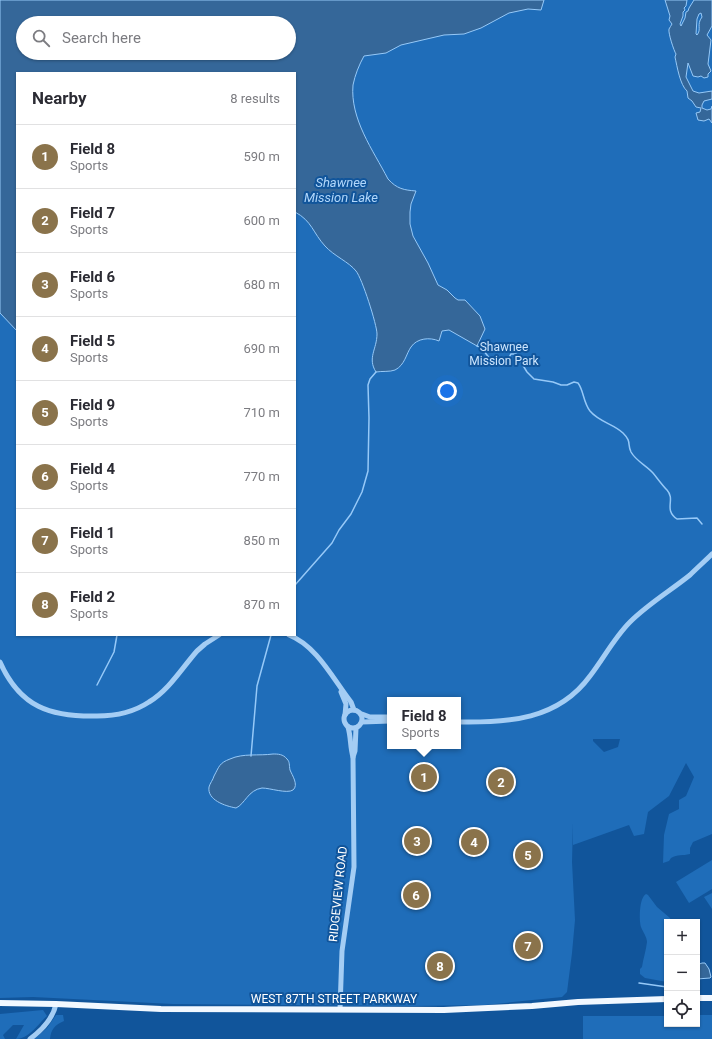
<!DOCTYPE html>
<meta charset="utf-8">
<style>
:root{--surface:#fff;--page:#f7f7f7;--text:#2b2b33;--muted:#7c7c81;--line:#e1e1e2;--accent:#8a734b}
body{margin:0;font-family:Roboto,sans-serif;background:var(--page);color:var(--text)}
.controls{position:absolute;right:12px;bottom:12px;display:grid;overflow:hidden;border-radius:0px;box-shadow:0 1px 3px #0004}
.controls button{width:36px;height:36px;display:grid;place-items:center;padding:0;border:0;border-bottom:1px solid var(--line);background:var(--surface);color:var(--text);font:20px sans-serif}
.you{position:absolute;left:447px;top:391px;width:14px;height:14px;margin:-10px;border:3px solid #fff;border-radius:50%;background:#1a73e8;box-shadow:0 0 0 6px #1a73e833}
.badge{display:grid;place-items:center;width:26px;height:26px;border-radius:50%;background:var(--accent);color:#fff;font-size:13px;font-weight:700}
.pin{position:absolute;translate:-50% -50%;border:2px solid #fff;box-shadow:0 1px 4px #0006}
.popup{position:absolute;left:387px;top:697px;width:74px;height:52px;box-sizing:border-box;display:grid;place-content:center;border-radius:0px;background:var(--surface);filter:drop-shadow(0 1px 3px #0005);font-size:13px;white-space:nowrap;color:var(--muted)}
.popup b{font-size:15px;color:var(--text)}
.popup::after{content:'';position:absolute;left:50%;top:100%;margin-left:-8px;border:8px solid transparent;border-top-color:var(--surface)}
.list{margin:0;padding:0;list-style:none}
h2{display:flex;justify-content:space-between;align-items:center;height:52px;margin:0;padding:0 16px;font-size:17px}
h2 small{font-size:13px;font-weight:400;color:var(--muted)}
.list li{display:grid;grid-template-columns:26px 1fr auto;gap:12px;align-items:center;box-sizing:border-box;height:64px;padding:0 16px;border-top:1px solid var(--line)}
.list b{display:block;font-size:15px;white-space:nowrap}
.list p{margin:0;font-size:13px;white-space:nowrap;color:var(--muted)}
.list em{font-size:13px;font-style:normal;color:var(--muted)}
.icon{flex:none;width:22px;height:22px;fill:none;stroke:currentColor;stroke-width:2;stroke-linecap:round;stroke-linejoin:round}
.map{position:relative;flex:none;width:712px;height:1039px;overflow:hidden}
.search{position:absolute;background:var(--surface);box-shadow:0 1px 3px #0004;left:16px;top:16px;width:280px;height:44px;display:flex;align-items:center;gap:10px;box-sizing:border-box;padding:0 14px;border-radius:22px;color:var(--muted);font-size:15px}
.panel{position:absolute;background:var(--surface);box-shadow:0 1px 3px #0004;left:16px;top:72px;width:280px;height:564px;border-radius:0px}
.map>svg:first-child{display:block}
</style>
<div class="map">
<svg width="712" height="1039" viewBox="0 0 712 1039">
<rect width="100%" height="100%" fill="#11559b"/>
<g fill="#1f6db9" fill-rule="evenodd">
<path d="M 0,0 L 712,0 L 712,834 L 693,842 L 690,848 L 690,854 C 682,856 678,854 671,858 L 669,861 L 663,863 L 664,835 L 669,814 L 679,809 L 679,800 L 686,796 L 694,777 L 686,763 L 669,796 L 648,812 L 644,834 L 634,836 L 629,825 L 573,845 L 573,823 L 572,862 L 575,920 L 572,953 L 567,992 L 562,997 L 485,1005 L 412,1006 L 173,1004 L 33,997 L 0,998 ZM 23,23 L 289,23 L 289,53 L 23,53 ZM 17,73 L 295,73 L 295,635 L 17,635 ZM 390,700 L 458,700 L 458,746 L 390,746 ZM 593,739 L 620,739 L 618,747 L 604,752 L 593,741 Z"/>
<polygon points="712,860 712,889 689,903 676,882"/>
<polygon points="712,893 712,909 704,897"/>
<path d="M 646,894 L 648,895 L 657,907 L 670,918 L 671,922 L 667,922 L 667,982 L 645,978 L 640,974 L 640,969 L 642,967 C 643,959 646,951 647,942 C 647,937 643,932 641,927 C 639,920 639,898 646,894 Z"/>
<path d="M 43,1010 L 47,1016 C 38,1024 29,1039 16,1039 L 24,1025 L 13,1025 L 3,1035 L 5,1039 L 0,1039 L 0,1014 Z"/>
<path d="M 56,1015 L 63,1015 L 64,1021 C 55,1025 51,1029 50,1039 L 34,1039 L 47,1028 Z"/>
<polygon points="697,1015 712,1015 712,1039 583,1039 583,1016 667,1016 667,1024 697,1024"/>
</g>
<g fill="#356799" stroke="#96c9f8" fill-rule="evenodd">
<path d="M 0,0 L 544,0 L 541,10 L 528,9 L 509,13 L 481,28 L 464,34 L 444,35 L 401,45 L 386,53 L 364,56 C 359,65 355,75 353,85 C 350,119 373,150 388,179 C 397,189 404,190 416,191 L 411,204 L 410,212 L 410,224 L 413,236 L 428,263 L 438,285 L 447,290 L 455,298 L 458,300 L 465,300 L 480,316 L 485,329 L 477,346 L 449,330 L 442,331 L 439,341 C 430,337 417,338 411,347 C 406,354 405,365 395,370 C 390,372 382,371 376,372 C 367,358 377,349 377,334 C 377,325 362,278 356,271 C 349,262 334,256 325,246 C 313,233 312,221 295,212 L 295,73 L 17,73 L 17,331 L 0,313 ZM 23,23 L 289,23 L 289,53 L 23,53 Z"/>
<path d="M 665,0 L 687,0 L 686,6 L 684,8 L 685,10 L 683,12 L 683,16 L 680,24 L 681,26 L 685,18 L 686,12 L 688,11 L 689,8 L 694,0 L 712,0 L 712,26 L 707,35 L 711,40 L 708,64 L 711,71 L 708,74 L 708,77 L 704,78 L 701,76 L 698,77 L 693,76 L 688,63 L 686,77 L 693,91 L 699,93 L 712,91 L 712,99 L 704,101 L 702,105 L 702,108 L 707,110 L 711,109 L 712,106 L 712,123 L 709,119 L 704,121 L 698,120 L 696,113 L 700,112 L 701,108 L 696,107 L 692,101 L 688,98 L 687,91 C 680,85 677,66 675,57 L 676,54 C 674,51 668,33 669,29 C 670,27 671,26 672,24 L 669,20 L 670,16 ZM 701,13 L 702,17 C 696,25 702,29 697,35 L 696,34 L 697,19 L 699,14 Z"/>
<path d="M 273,754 C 278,754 283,754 287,759 C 290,762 289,765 290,770 C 292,775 299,785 293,790 C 287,794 270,788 262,788 C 248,790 245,804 236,808 C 225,806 207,800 209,787 C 210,783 213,780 214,776 C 219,767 219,763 230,759 C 243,753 259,756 273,754 Z"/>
<polygon points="702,963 705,963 709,969 711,977 710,978 697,979 697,965"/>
</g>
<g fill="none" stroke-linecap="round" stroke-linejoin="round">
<g stroke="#96c9f8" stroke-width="1.5">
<path d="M 477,346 C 486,348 491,368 502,364 C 506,363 509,357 511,354 L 516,354 L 527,372 L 534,379 L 553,382 L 561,385 L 567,385 L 574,382 L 578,383 C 584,391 583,402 590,411 C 599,422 614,424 623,433 C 632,442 627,444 631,452 C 636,461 647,466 653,473 C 658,479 662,485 667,490 C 676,500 663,509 677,519 L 697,518 L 702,524"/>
<polyline points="295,585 332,543 339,530 351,514 362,492 368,471 369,418 368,385 370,379 376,372"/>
<polyline points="97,685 114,652 117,635"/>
<polyline points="251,756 257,686 271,635"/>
<polyline points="639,983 667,987"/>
</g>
<g stroke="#a4cdf4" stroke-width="5">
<path d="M 289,635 C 317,646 333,679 351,702 L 354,710"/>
<path d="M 0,662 C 20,707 50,717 97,716 C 115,716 134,712 149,702 C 169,690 182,668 197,651 L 205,644 L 219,635"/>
<polyline points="341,692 346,704 345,715"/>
<circle cx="353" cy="719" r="9"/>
<polyline points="362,714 370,717 390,717"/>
<polyline points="362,722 390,721"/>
<path d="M 458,722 C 508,723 558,720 590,676 C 604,658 614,638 630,622 C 648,604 670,591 690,575 C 697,568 705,561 712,554"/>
<path d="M 348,727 C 351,737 350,747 353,757"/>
<polyline points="340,1009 342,951 354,867 353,757 355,751 356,728"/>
<path d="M 30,1039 C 42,1030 53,1019 56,1004"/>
</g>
<g stroke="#f2f8ff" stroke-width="6">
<polyline points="697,998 712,998"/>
<polyline points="0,1003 56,1004 161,1009 444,1010 532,1006 578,1002 667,999"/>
</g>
</g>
<g text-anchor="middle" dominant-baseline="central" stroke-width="4" stroke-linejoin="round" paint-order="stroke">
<g font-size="12" fill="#cde6fe" stroke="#11559b">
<text x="504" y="347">Shawnee<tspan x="504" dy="14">Mission Park</tspan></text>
</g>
<g font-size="12" fill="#fff" stroke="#11559b">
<text transform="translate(338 894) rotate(-84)">RIDGEVIEW ROAD</text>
<text x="334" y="999">WEST 87TH STREET PARKWAY</text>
</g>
<g font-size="13" font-style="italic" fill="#b1d7fb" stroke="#11559b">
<text x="341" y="182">Shawnee<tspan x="341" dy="15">Mission Lake</tspan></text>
</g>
</g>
</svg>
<div class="controls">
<button>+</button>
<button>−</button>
<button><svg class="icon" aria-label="locate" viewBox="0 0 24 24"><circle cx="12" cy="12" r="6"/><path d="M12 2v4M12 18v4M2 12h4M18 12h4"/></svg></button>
</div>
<div class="you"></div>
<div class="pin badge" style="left:424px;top:777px">1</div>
<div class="popup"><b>Field 8</b>Sports</div>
<div class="pin badge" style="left:501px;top:782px">2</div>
<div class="pin badge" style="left:417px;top:841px">3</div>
<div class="pin badge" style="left:474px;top:842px">4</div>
<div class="pin badge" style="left:528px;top:855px">5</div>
<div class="pin badge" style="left:416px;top:895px">6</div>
<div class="pin badge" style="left:528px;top:946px">7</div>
<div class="pin badge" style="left:440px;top:966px">8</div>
<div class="search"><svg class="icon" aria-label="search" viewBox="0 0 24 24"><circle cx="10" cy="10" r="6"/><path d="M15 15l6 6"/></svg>Search here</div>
<section class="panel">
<h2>Nearby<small>8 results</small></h2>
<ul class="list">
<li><span class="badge">1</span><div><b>Field 8</b><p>Sports</p></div><em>590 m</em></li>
<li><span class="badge">2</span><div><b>Field 7</b><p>Sports</p></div><em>600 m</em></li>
<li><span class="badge">3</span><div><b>Field 6</b><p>Sports</p></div><em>680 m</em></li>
<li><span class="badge">4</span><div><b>Field 5</b><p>Sports</p></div><em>690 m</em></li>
<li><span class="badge">5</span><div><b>Field 9</b><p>Sports</p></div><em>710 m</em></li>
<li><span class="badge">6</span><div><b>Field 4</b><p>Sports</p></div><em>770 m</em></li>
<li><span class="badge">7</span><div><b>Field 1</b><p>Sports</p></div><em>850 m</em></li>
<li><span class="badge">8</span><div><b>Field 2</b><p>Sports</p></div><em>870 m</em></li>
</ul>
</section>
</div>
